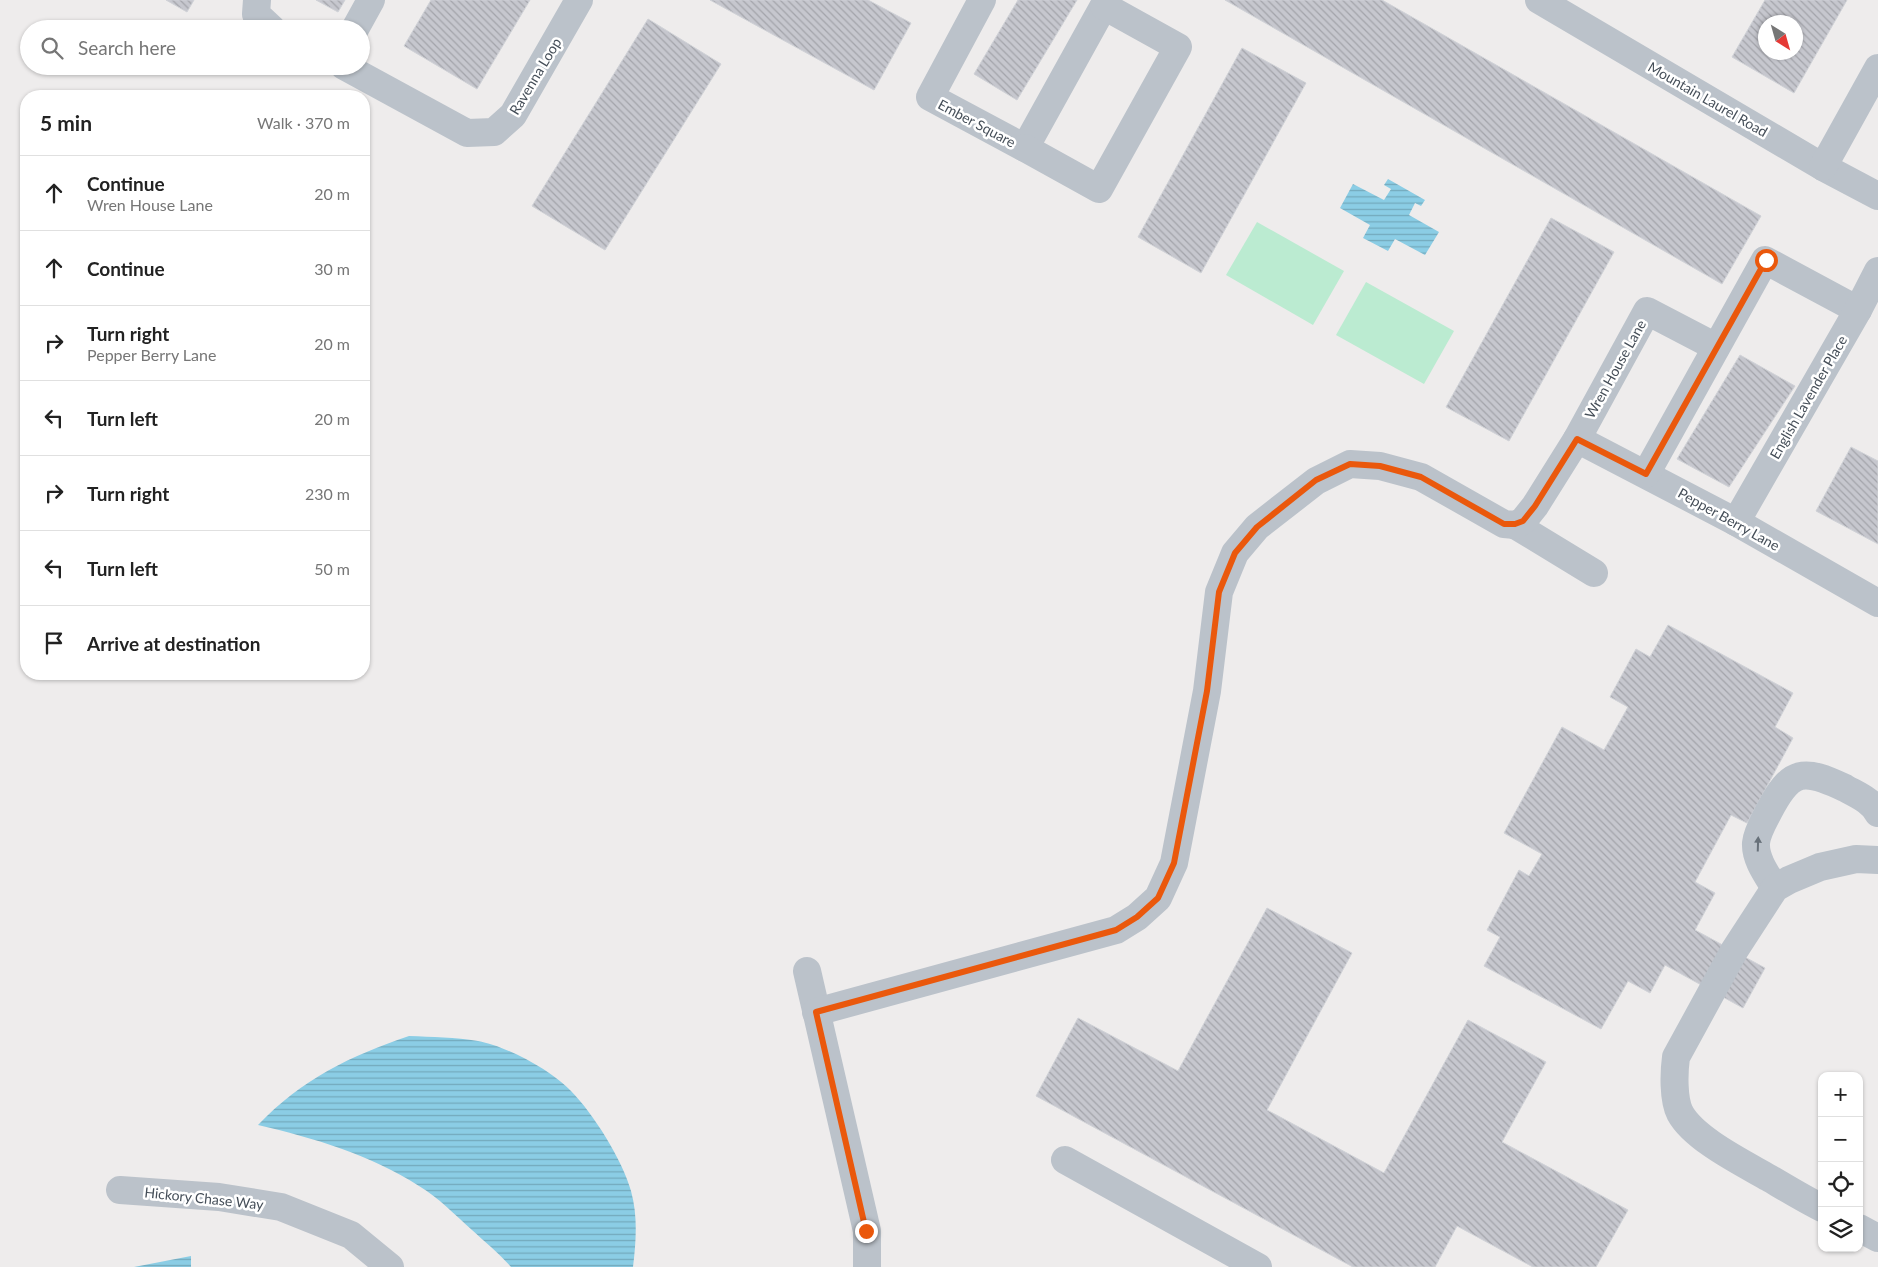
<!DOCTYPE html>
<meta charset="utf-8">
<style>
:root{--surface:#fff;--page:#f2f2f2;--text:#222;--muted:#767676;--line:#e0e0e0}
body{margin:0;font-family:Lato,sans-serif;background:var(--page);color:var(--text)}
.controls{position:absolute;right:15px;bottom:15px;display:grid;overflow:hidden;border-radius:10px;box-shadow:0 1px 4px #0004}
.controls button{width:45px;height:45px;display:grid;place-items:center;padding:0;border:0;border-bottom:1px solid var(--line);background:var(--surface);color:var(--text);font:25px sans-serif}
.compass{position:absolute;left:1758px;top:15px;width:45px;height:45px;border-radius:50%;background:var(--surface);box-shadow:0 1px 4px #0004;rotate:143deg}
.stop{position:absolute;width:15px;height:15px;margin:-11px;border:4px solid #ea580c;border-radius:50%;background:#fff}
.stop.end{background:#ea580c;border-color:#fff;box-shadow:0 1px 5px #0008}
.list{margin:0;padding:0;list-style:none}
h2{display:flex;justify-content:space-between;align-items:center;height:65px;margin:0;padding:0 20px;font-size:21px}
h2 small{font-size:16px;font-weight:400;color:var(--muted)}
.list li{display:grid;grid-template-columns:32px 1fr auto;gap:15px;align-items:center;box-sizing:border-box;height:75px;padding:0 20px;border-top:1px solid var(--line)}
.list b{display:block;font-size:19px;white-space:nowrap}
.list p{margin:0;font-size:16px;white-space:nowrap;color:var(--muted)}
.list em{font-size:16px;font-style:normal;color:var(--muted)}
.icon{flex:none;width:28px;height:28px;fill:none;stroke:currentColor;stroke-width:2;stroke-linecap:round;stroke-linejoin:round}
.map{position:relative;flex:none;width:1878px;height:1267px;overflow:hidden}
.search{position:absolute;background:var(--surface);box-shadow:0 1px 4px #0004;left:20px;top:20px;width:350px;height:55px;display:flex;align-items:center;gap:12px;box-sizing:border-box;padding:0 18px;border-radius:28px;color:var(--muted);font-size:19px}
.panel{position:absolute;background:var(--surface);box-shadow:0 1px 4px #0004;left:20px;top:90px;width:350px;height:590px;border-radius:20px}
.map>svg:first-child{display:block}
</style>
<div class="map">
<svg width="1878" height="1267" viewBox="0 0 1878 1267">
<defs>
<pattern id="water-rules" width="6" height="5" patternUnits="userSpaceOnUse" patternTransform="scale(1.25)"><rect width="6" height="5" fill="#8bcde5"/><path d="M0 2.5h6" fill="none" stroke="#73a9bc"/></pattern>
<pattern id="building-back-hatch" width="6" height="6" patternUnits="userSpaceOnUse" patternTransform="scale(1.25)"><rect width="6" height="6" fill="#c6c7ce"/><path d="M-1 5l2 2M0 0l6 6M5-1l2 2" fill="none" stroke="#a3a4aa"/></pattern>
</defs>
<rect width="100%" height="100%" fill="#eeecec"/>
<g fill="#bbebd1">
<polygon points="1257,222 1344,271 1313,325 1226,275"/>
<polygon points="1366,282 1454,331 1424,384 1336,335"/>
</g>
<g fill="url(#water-rules)">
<polygon points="1388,179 1425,200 1421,206 1415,203 1409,215 1439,232 1425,255 1395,239 1388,251 1363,238 1370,225 1340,208 1353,184 1384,200 1391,189 1384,185"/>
<path d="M 409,1036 C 432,1037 455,1037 478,1041 C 506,1046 551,1070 571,1091 C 593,1113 623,1161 631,1191 C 638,1216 636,1242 633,1267 L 511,1267 C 499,1253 485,1242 472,1230 C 455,1215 438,1197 419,1186 C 371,1155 314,1138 258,1125 C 302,1079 350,1056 409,1036 Z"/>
<polygon points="191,1256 191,1267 134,1267"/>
</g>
<g fill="url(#building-back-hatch)" stroke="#d0d2d7" fill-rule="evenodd">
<polygon points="166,0 194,0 187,12"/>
<polygon points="316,0 345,0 338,12"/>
<polygon points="431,0 530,0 477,89 404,46"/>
<polygon points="710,0 868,0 911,23 874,90"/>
<polygon points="1018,0 1077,0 1017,100 974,74"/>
<polygon points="1225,0 1382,0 1761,216 1722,284"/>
<path d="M 1765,0 L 1847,0 L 1794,93 L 1732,57 ZM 1766,22 L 1796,22 L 1796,52 L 1766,52 Z"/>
<polygon points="648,19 721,64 605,250 532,206"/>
<polygon points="1242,48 1306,83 1201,273 1138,237"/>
<polygon points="1551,218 1614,252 1509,441 1446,407"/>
<polygon points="1740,355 1795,386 1729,487 1677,459"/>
<polygon points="1851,447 1878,461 1878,544 1816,511"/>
<polygon points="1668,625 1793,693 1775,727 1793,738 1747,823 1731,815 1695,882 1715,893 1695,930 1765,968 1743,1008 1665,965 1650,993 1628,981 1601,1029 1484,966 1500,937 1487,930 1519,870 1529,876 1542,854 1504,833 1562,727 1604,750 1628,707 1610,697 1636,649 1650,657"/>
<polygon points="1267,908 1352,953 1267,1110 1384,1173 1468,1020 1546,1062 1502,1142 1628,1210 1596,1267 1533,1267 1457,1226 1435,1267 1353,1267 1036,1096 1078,1018 1178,1071"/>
</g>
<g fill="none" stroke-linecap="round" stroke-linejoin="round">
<g stroke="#bbc2ca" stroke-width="28">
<polyline points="257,0 256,14 272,29"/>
<polyline points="982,0 930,97 1025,148 1107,0"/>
<polyline points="1539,0 1823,167 1878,196"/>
<polyline points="355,29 371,0"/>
<polyline points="344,66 467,133 494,132 513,115 579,0"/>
<polyline points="1025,148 1099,189 1178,47 1104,6"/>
<polyline points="1823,167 1878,68"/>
<polyline points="1577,439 1736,522 1878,603"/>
<polyline points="1646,474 1765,260 1858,310"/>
<polyline points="1736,522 1858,310 1878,271"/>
<polyline points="1515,525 1594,573"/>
<path d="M 1775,888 C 1767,875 1755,859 1756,843 C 1757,832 1764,821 1769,811 C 1791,769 1803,768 1845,788 C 1857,795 1871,800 1878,813"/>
<polyline points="807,971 867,1231 867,1267"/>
<polyline points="816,1012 1116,930 1137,917 1158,898 1174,863 1207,691 1219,592 1235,553 1257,527 1316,481 1350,464 1380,466 1421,477 1504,524 1515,525 1523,521 1535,506 1577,439 1647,311 1716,347"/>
<polyline points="1065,1160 1258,1267"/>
<polyline points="120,1190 219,1197 281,1207 351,1235 390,1267"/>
<path d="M 1822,1208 C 1804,1199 1786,1188 1769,1178 C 1743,1163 1694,1139 1680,1113 C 1673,1099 1674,1072 1676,1057 L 1734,951 L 1775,888 L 1789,880 L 1820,867 L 1856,859 L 1878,860"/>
<polyline points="1859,1228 1878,1238"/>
</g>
</g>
<defs><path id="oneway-solid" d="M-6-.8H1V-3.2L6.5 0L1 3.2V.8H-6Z" transform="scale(1.25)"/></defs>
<use fill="#68717a" href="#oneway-solid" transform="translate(1758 844) rotate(-88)"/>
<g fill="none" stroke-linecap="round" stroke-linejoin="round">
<polyline stroke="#ea580c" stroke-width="6" points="866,1231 816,1012 1116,930 1137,917 1158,898 1174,863 1207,691 1219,592 1235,553 1257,527 1316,480 1350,464 1380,466 1421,477 1504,524 1515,524 1523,521 1535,506 1577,439 1646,474 1766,260"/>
</g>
<g text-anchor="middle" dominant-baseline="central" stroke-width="5" stroke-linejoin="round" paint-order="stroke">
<g font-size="14" fill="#454e58" stroke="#fff">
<text transform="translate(535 76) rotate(-59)">Ravenna Loop</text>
<text transform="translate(1708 99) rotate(30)">Mountain Laurel Road</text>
<text transform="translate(977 123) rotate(28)">Ember Square</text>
<text transform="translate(1615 369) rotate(-61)">Wren House Lane</text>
<text transform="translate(1808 397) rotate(-60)">English Lavender Place</text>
<text transform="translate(1729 519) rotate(29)">Pepper Berry Lane</text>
<text transform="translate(204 1198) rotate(6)">Hickory Chase Way</text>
</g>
</g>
</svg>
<div class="controls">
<button>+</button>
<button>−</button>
<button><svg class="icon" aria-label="locate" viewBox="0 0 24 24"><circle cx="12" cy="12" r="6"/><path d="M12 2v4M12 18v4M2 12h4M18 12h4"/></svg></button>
<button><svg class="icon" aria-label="layers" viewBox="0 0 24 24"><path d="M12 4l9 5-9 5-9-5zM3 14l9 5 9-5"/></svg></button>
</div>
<svg class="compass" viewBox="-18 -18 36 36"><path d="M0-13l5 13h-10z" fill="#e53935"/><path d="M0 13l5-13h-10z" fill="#767676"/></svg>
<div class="stop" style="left:1766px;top:260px"></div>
<div class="stop end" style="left:866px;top:1231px"></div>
<div class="search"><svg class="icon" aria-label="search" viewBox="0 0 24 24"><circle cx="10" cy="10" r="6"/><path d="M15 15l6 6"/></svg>Search here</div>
<section class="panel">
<h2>5 min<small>Walk · 370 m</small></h2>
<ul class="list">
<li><svg class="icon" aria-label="ahead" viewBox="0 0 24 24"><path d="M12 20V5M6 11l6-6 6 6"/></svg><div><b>Continue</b><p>Wren House Lane</p></div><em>20 m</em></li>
<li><svg class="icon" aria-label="ahead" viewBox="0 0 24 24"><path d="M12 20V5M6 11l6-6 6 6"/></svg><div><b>Continue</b></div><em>30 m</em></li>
<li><svg class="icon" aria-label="right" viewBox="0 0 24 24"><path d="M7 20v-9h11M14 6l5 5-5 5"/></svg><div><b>Turn right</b><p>Pepper Berry Lane</p></div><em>20 m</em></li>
<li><svg class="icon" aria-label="left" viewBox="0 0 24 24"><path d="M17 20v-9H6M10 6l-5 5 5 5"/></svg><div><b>Turn left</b></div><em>20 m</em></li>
<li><svg class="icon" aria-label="right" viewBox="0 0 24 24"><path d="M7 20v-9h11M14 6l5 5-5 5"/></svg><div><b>Turn right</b></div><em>230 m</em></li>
<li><svg class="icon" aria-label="left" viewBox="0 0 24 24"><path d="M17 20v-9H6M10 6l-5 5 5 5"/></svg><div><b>Turn left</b></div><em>50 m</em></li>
<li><svg class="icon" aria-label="arrive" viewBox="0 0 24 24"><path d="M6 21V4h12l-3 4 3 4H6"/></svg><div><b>Arrive at destination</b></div></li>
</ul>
</section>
</div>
